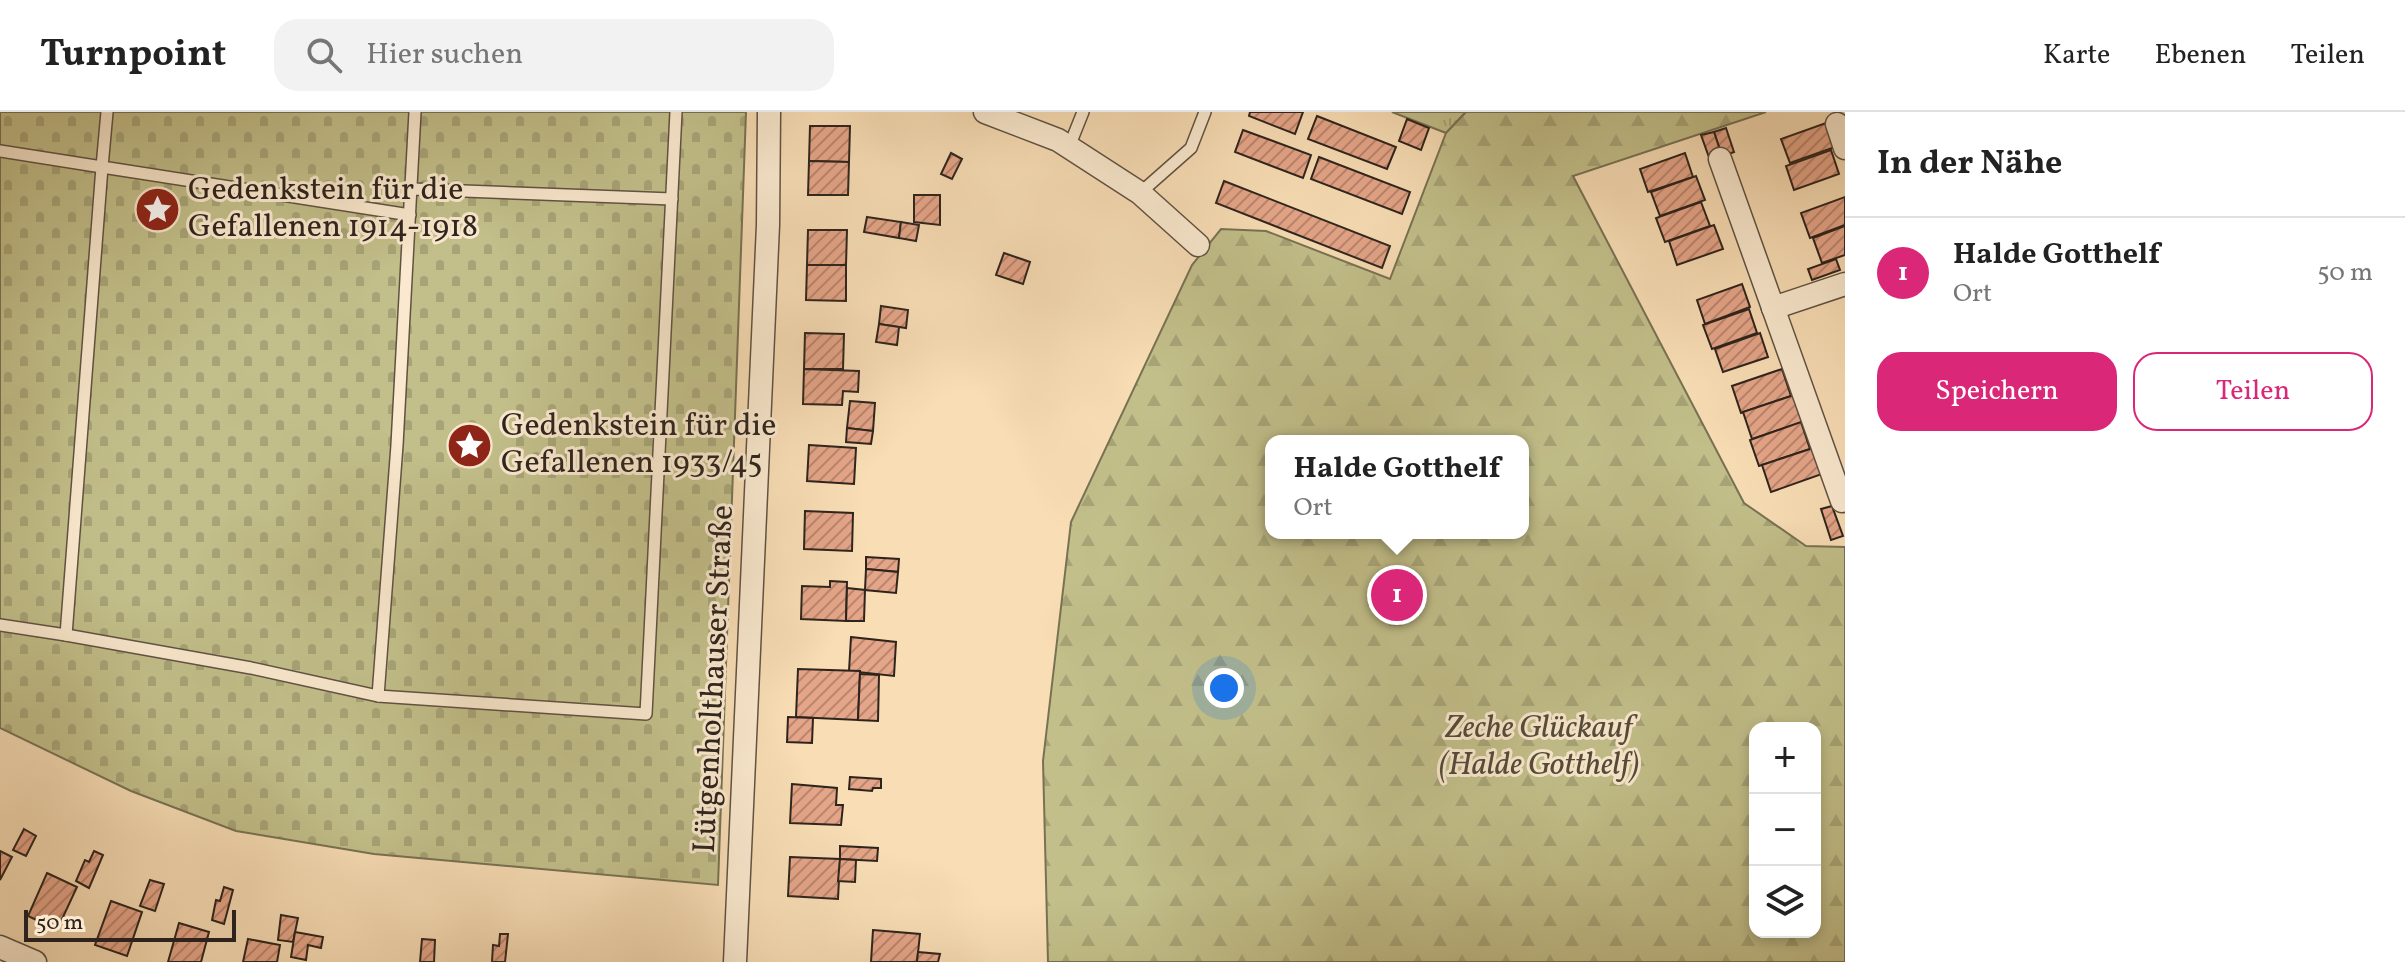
<!DOCTYPE html>
<html lang="de">
<meta charset="utf-8">
<style>
:root{--surface:#fff;--page:#f2f2f2;--text:#222;--muted:#767676;--line:#e0e0e0;--accent:#db2777}
body{margin:0;font-family:Vollkorn,serif;background:var(--page);color:var(--text)}
.controls{position:absolute;right:24px;bottom:24px;display:grid;overflow:hidden;border-radius:16px;box-shadow:0 4px 12px #0003}
.controls button{width:72px;height:72px;display:grid;place-items:center;padding:0;border:0;border-bottom:2px solid var(--line);background:var(--surface);color:var(--text);font:40px sans-serif}
.scale{position:absolute;left:24px;bottom:20px;width:212px;box-sizing:border-box;padding-left:8px;border:4px solid #2e241d;border-top:0;font-size:22px;line-height:28px;white-space:nowrap;color:#2e241d;-webkit-text-stroke:6px #fae9cf;paint-order:stroke}
.you{position:absolute;left:1224px;top:576px;width:28px;height:28px;margin:-20px;border:6px solid #fff;border-radius:50%;background:#1a73e8;box-shadow:0 0 0 12px #1a73e833}
.badge{display:grid;place-items:center;width:52px;height:52px;border-radius:50%;background:var(--accent);color:#fff;font-size:26px;font-weight:700}
.pin{position:absolute;translate:-50% -50%;border:4px solid #fff;box-shadow:0 2px 8px #0006}
.popup{position:absolute;left:1265px;top:323px;width:264px;height:104px;box-sizing:border-box;display:grid;place-content:center;border-radius:16px;background:var(--surface);filter:drop-shadow(0 2px 6px #0005);font-size:26px;white-space:nowrap;color:var(--muted)}
.popup b{font-size:30px;color:var(--text)}
.popup::after{content:'';position:absolute;left:50%;top:100%;margin-left:-16px;border:16px solid transparent;border-top-color:var(--surface)}
.list{margin:0;padding:0;list-style:none}
h2{display:flex;justify-content:space-between;align-items:center;height:104px;margin:0;padding:0 32px;font-size:34px}
h2 small{font-size:26px;font-weight:400;color:var(--muted)}
.list li{display:grid;grid-template-columns:52px 1fr auto;gap:24px;align-items:center;box-sizing:border-box;height:112px;padding:0 32px;border-top:2px solid var(--line)}
.list b{display:block;font-size:30px;white-space:nowrap}
.list p{margin:0;font-size:26px;white-space:nowrap;color:var(--muted)}
.list em{font-size:26px;font-style:normal;color:var(--muted)}
.actions{display:flex;gap:16px;padding:24px 32px}
.actions a{flex:1;padding:18px 0;border:2px solid var(--accent);border-radius:24px;text-align:center;font-size:28px;color:var(--accent)}
.actions .main{background:var(--accent);color:#fff}
.icon{flex:none;width:44px;height:44px;fill:none;stroke:currentColor;stroke-width:2;stroke-linecap:round;stroke-linejoin:round}
.map{position:relative;flex:none;width:1845px;height:850px;overflow:hidden}
header{display:flex;align-items:center;gap:48px;box-sizing:border-box;height:112px;padding:0 40px;background:var(--surface);border-bottom:2px solid var(--line)}
header strong{font-size:38px}
nav{display:flex;gap:44px;margin-inline-start:auto;font-size:28px}
.search{width:560px;height:72px;background:var(--page);display:flex;align-items:center;gap:20px;box-sizing:border-box;padding:0 28px;border-radius:24px;color:var(--muted);font-size:30px}
main{display:flex}
aside{flex:1;background:var(--surface)}
.map>svg:first-child{display:block}
</style>
<header>
<strong>Turnpoint</strong>
<div class="search"><svg class="icon" aria-label="search" viewBox="0 0 24 24"><circle cx="10" cy="10" r="6"/><path d="M15 15l6 6"/></svg>Hier suchen</div>
<nav><a>Karte</a><a>Ebenen</a><a>Teilen</a></nav>
</header>
<main>
<div class="map">
<svg width="1845" height="850" viewBox="0 0 1845 850">
<defs>
<pattern id="grass-tufts" width="24" height="20" patternUnits="userSpaceOnUse" patternTransform="scale(2)"><rect width="24" height="20" fill="#c2bf8a"/><path d="M3 7l-1-3M5 7V3M7 7l1-3M15 17l-1-3M17 17v-4M19 17l1-3" fill="none" stroke="#a7a477"/></pattern>
<pattern id="forest-firs" width="22" height="20" patternUnits="userSpaceOnUse" patternTransform="scale(2)"><rect width="22" height="20" fill="#c2bf8a"/><path d="M5 1l3.5 6h-7zM16 11l3.5 6h-7z" fill="#a7a477"/></pattern>
<pattern id="cemetery-stones" width="16" height="16" patternUnits="userSpaceOnUse" patternTransform="scale(2)"><rect width="16" height="16" fill="#c2bf8a"/><path d="M2 7V4a2 2 0 0 1 4 0v3zM10 15v-3a2 2 0 0 1 4 0v3z" fill="#a7a477"/></pattern>
<pattern id="building-hatch" width="6" height="6" patternUnits="userSpaceOnUse" patternTransform="scale(2)"><rect width="6" height="6" fill="#e5a588"/><path d="M-1 1l2-2M0 6l6-6M5 7l2-2" fill="none" stroke="#ba866f"/></pattern>
</defs>
<rect width="100%" height="100%" fill="#f8ddb5"/>
<filter id="stains"><feTurbulence type="fractalNoise" baseFrequency=".0025" numOctaves="4"/><feColorMatrix values="0 0 0 0 .2 0 0 0 0 .09 0 0 0 0 .02 0 0 0 .5 -.17"/></filter>
<radialGradient id="worn" r=".72"><stop offset=".6" stop-color="#630" stop-opacity="0"/><stop offset="1" stop-color="#630" stop-opacity=".3"/></radialGradient>
<polygon fill="url(#grass-tufts)" stroke="#787254" stroke-width="2" points="1392,0 1466,0 1446,21"/>
<path fill="url(#forest-firs)" stroke="#787254" stroke-width="2" fill-rule="evenodd" d="M 1466,0 L 1766,0 L 1573,64 L 1744,391 L 1806,434 L 1845,435 L 1845,850 L 1048,850 L 1043,649 L 1071,410 L 1192,153 L 1221,117 L 1266,119 L 1390,167 L 1446,21 ZM 1271,329 L 1523,329 L 1523,421 L 1271,421 ZM 1755,616 L 1815,616 L 1815,820 L 1755,820 Z"/>
<polygon fill="url(#cemetery-stones)" stroke="#787254" stroke-width="2" points="0,0 746,0 718,773 374,742 236,719 131,679 0,616"/>
<g fill="url(#building-hatch)" stroke="#2e241d" stroke-width="2">
<polygon points="1250,0 1303,0 1295,22 1249,4"/>
<polygon points="1317,4 1396,35 1387,57 1308,27"/>
<polygon points="1407,7 1429,16 1421,38 1399,29"/>
<polygon points="1826,11 1835,35 1790,51 1781,27"/>
<polygon points="810,14 850,14 849,50 809,49"/>
<polygon points="1726,16 1734,40 1722,44 1714,20"/>
<polygon points="1243,18 1311,43 1303,66 1235,40"/>
<polygon points="1714,20 1722,44 1710,48 1701,23"/>
<polygon points="1831,38 1839,62 1794,78 1786,54"/>
<polygon points="951,41 962,47 952,67 941,62"/>
<polygon points="1685,41 1693,65 1648,80 1640,57"/>
<polygon points="1319,45 1410,80 1402,102 1311,67"/>
<polygon points="809,49 849,50 848,83 808,83"/>
<polygon points="1696,64 1705,88 1660,104 1651,80"/>
<polygon points="1224,69 1390,134 1382,156 1216,91"/>
<polygon points="914,83 940,83 940,113 914,110"/>
<polygon points="1845,85 1845,113 1810,126 1801,101"/>
<polygon points="1701,90 1710,114 1665,130 1656,106"/>
<polygon points="867,105 901,110 899,126 864,120"/>
<polygon points="901,110 919,113 916,129 899,126"/>
<polygon points="1714,113 1723,137 1677,153 1669,129"/>
<polygon points="1845,114 1845,143 1822,151 1813,126"/>
<polygon points="808,118 847,118 846,153 807,153"/>
<polygon points="1004,141 1030,150 1023,172 996,163"/>
<polygon points="1836,147 1840,158 1812,168 1808,157"/>
<polygon points="807,153 846,153 846,189 806,188"/>
<polygon points="1742,172 1750,195 1705,212 1697,188"/>
<polygon points="881,194 908,198 906,216 879,212"/>
<polygon points="1749,197 1757,221 1712,237 1703,213"/>
<polygon points="879,212 899,215 897,233 876,230"/>
<polygon points="805,221 844,222 843,257 804,257"/>
<polygon points="1760,221 1768,245 1723,260 1715,237"/>
<polygon points="804,257 859,259 858,280 843,279 842,293 803,292"/>
<polygon points="1782,257 1791,284 1741,301 1732,274"/>
<polygon points="1794,283 1803,310 1752,327 1743,300"/>
<polygon points="850,289 875,291 873,319 847,316"/>
<polygon points="1801,310 1810,337 1759,354 1750,328"/>
<polygon points="847,316 873,319 871,332 846,330"/>
<polygon points="809,333 856,336 854,372 807,369"/>
<polygon points="1813,336 1822,362 1771,380 1762,353"/>
<polygon points="1832,394 1843,424 1831,428 1821,397"/>
<polygon points="805,399 853,401 852,439 804,437"/>
<polygon points="866,445 899,447 898,460 866,457"/>
<polygon points="866,457 898,460 896,481 865,478"/>
<polygon points="830,469 847,470 846,509 801,507 802,474 830,475"/>
<polygon points="847,476 865,478 864,509 846,509"/>
<polygon points="851,525 896,530 894,564 849,559"/>
<polygon points="798,557 860,559 858,608 796,605"/>
<polygon points="860,562 879,563 878,609 858,608"/>
<polygon points="788,605 813,606 812,631 787,630"/>
<polygon points="850,665 881,667 881,676 873,676 872,679 849,677"/>
<polygon points="792,672 837,676 836,693 843,693 841,713 790,711"/>
<polygon points="24,717 36,724 26,744 13,738"/>
<polygon points="840,734 878,736 877,749 840,747"/>
<polygon points="0,739 12,745 0,768"/>
<polygon points="94,739 103,743 89,776 76,769 85,748 89,750"/>
<polygon points="790,745 840,747 838,787 788,784"/>
<polygon points="840,747 856,748 855,770 838,769"/>
<polygon points="47,761 77,775 57,818 28,804"/>
<polygon points="150,768 164,772 155,799 140,794"/>
<polygon points="224,775 233,778 224,812 212,808 216,788 220,789"/>
<polygon points="111,789 142,800 127,844 95,833"/>
<polygon points="281,803 298,806 293,830 278,828"/>
<polygon points="179,811 209,820 201,850 168,850"/>
<polygon points="873,818 920,822 917,850 871,850"/>
<polygon points="295,820 323,825 321,836 308,833 306,848 291,845"/>
<polygon points="500,822 508,822 505,850 492,850 493,833 499,834"/>
<polygon points="248,827 280,833 277,850 243,850"/>
<polygon points="422,827 435,828 434,850 420,850"/>
<polygon points="918,840 940,842 938,850 917,850"/>
</g>
<g fill="none" stroke-linecap="round" stroke-linejoin="round">
<defs>
<g id="service">
<polyline points="107,0 102,55 410,103"/>
<polyline points="415,0 397,333 378,584 646,602 676,0"/>
<polyline points="1069,35 1083,0"/>
<polyline points="0,39 102,55 66,523 251,556 378,584"/>
<polyline points="412,77 672,87"/>
<polyline points="1140,81 1191,36 1205,0"/>
<polyline points="0,513 66,523"/>
</g>
<g id="minor">
<polyline points="985,0 1058,28 1140,81 1198,133"/>
<polyline points="1837,12 1845,36"/>
<polyline points="1720,47 1842,389"/>
<polyline points="1773,196 1845,172"/>
<polyline points="0,835 35,850"/>
<polyline points="735,850 768,113 769,0"/>
</g>
</defs>
<use href="#service" stroke="#605243" stroke-width="14"/>
<use href="#minor" stroke="#605243" stroke-width="25"/>
<use href="#service" stroke="#fae9cf" stroke-width="11"/>
<use href="#minor" stroke="#fae9cf" stroke-width="22"/>
</g>
<defs>
<symbol id="sight-disc" viewBox="-11 -11 22 22"><circle r="9.5" fill="#8f2418" stroke="#fae9cf"/><path d="M0-6L1.8-2.2L6-1.7L2.9 1.2L3.7 5.4L0 3.3L-3.7 5.4L-2.9 1.2L-6-1.7L-1.8-2.2Z" fill="#fff"/></symbol>
</defs>
<g fill-rule="evenodd">
<use href="#sight-disc" x="132" y="72" width="51" height="51"/>
<use href="#sight-disc" x="444" y="308" width="51" height="51"/>
</g>
<g text-anchor="middle" dominant-baseline="central" stroke-width="6" stroke-linejoin="round" paint-order="stroke">
<g font-size="32" fill="#2e241d" stroke="#fae9cf" text-anchor="start">
<text x="188" y="79">Gedenkstein für die<tspan x="188" dy="37">Gefallenen 1914-1918</tspan></text>
<text x="501" y="315">Gedenkstein für die<tspan x="501" dy="37">Gefallenen 1933/45</tspan></text>
</g>
<g font-size="32" fill="#2e241d" stroke="#fae9cf">
<text transform="translate(715 567) rotate(-87)">Lütgenholthauser Straße</text>
</g>
<g font-size="32" font-style="italic" fill="#534b38" stroke="#fae9cf">
<text x="1539" y="617">Zeche Glückauf<tspan x="1539" dy="37">(Halde Gotthelf)</tspan></text>
</g>
</g>
<rect width="100%" height="100%" filter="url(#stains)"/>
<rect width="100%" height="100%" fill="url(#worn)"/>
</svg>
<div class="controls">
<button>+</button>
<button>−</button>
<button><svg class="icon" aria-label="layers" viewBox="0 0 24 24"><path d="M12 4l9 5-9 5-9-5zM3 14l9 5 9-5"/></svg></button>
</div>
<div class="scale">50 m</div>
<div class="you"></div>
<div class="pin badge" style="left:1397px;top:483px">1</div>
<div class="popup"><b>Halde Gotthelf</b>Ort</div>
</div>
<aside>
<h2>In der Nähe<small></small></h2>
<ul class="list">
<li><span class="badge">1</span><div><b>Halde Gotthelf</b><p>Ort</p></div><em>50 m</em></li>
</ul>
<div class="actions"><a class="main">Speichern</a><a>Teilen</a></div>
</aside>
</main>
